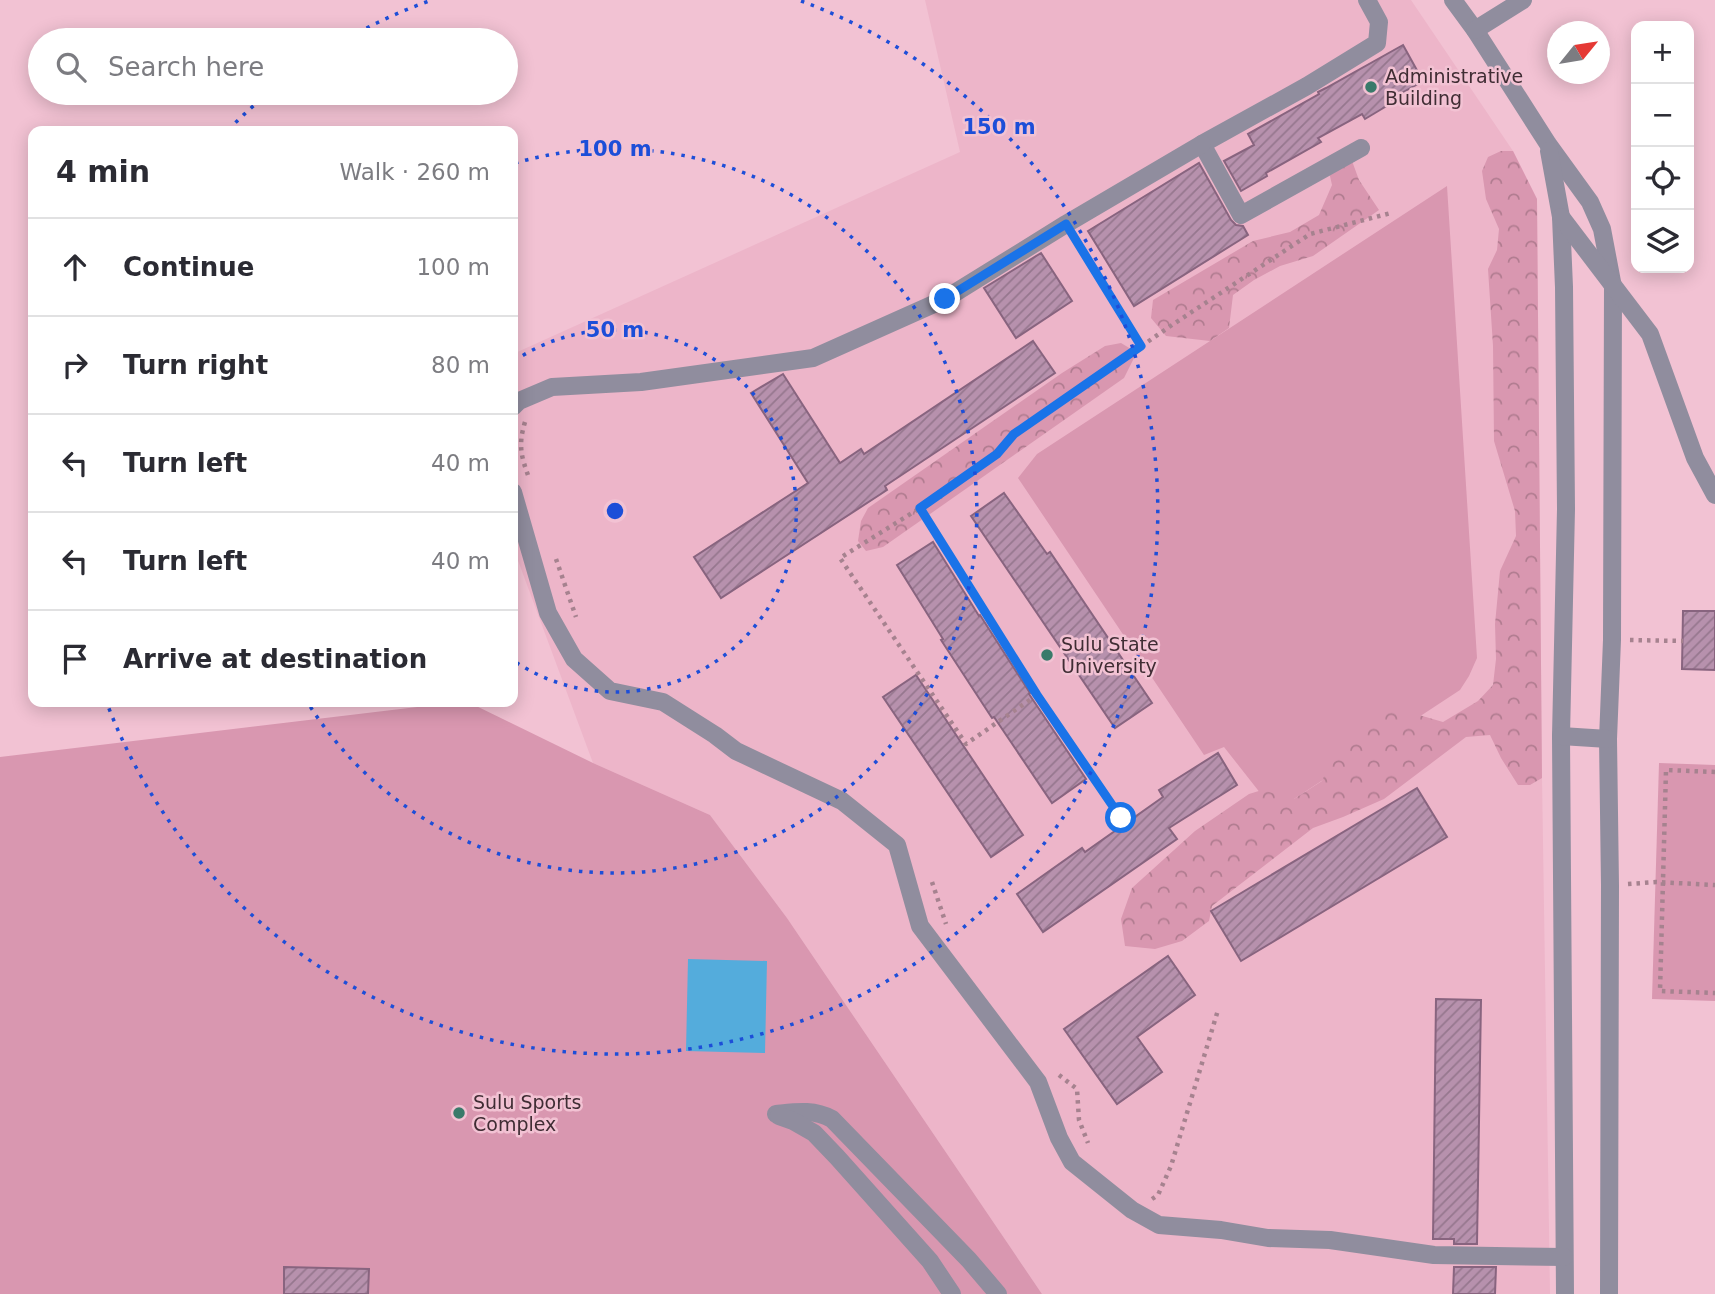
<!DOCTYPE html>
<meta charset="utf-8">
<style>
:root{--surface:#fff;--page:#f2f2f3;--text:#2b2b33;--muted:#7c7c81;--line:#e1e1e2}
body{margin:0;font-family:"DejaVu Sans",sans-serif;background:var(--page);color:var(--text)}
.controls{position:absolute;right:21px;top:21px;display:grid;overflow:hidden;border-radius:14px;box-shadow:0 4px 18px #0003}
.controls button{width:63px;height:63px;display:grid;place-items:center;padding:0;border:0;border-bottom:2px solid var(--line);background:var(--surface);color:var(--text);font:35px sans-serif}
.compass{position:absolute;left:1547px;top:21px;width:63px;height:63px;border-radius:50%;background:var(--surface);box-shadow:0 4px 18px #0003;rotate:60deg}
.stop{position:absolute;width:21px;height:21px;margin:-16px;border:5px solid #1a73e8;border-radius:50%;background:#fff}
.stop.end{background:#1a73e8;border-color:#fff;box-shadow:0 2px 7px #0008}
.list{margin:0;padding:0;list-style:none}
h2{display:flex;justify-content:space-between;align-items:center;height:91px;margin:0;padding:0 28px;font-size:30px}
h2 small{font-size:23px;font-weight:400;color:var(--muted)}
.list li{display:grid;grid-template-columns:46px 1fr auto;gap:21px;align-items:center;box-sizing:border-box;height:98px;padding:0 28px;border-top:2px solid var(--line)}
.list b{display:block;font-size:26px;white-space:nowrap}
.list em{font-size:23px;font-style:normal;color:var(--muted)}
.icon{flex:none;width:38px;height:38px;fill:none;stroke:currentColor;stroke-width:2;stroke-linecap:round;stroke-linejoin:round}
.map{position:relative;flex:none;width:1715px;height:1294px;overflow:hidden}
.search{position:absolute;background:var(--surface);box-shadow:0 4px 18px #0003;left:28px;top:28px;width:490px;height:77px;display:flex;align-items:center;gap:18px;box-sizing:border-box;padding:0 24px;border-radius:38px;color:var(--muted);font-size:26px}
.panel{position:absolute;background:var(--surface);box-shadow:0 4px 18px #0003;left:28px;top:126px;width:490px;height:581px;border-radius:14px}
.map>svg:first-child{display:block}
</style>
<div class="map">
<svg width="1715" height="1294" viewBox="0 0 1715 1294">
<defs>
<pattern id="forest-crowns" width="20" height="18" patternUnits="userSpaceOnUse" patternTransform="scale(1.75)"><rect width="20" height="18" fill="#d997b0"/><path d="M2 6a3 3 0 1 1 6 0M12 15a3 3 0 1 1 6 0" fill="none" stroke="#b17c90"/></pattern>
<pattern id="building-hatch" width="6" height="6" patternUnits="userSpaceOnUse" patternTransform="scale(1.75)"><rect width="6" height="6" fill="#b791ad"/><path d="M-1 1l2-2M0 6l6-6M5 7l2-2" fill="none" stroke="#96778e"/></pattern>
</defs>
<rect width="100%" height="100%" fill="#f2c2d3"/>
<polygon fill="#edb5c9" points="925,0 1411,0 1513,151 1537,199 1542,778 1550,1294 1042,1294 787,918 710,815 593,763 513,547 513,354 960,152"/>
<g fill="#d997b0">
<polygon points="1447,186 1477,658 1469,676 1460,690 1294,799 1276,813 1224,747 1204,755 1018,478 1037,454"/>
<polygon points="459,702 468,702 593,763 710,815 787,918 1042,1294 0,1294 0,757"/>
<polygon points="1659,763 1715,765 1715,1001 1652,999"/>
</g>
<g fill="url(#forest-crowns)">
<polygon points="1348,150 1359,180 1379,210 1313,256 1280,266 1254,280 1233,295 1229,328 1210,341 1166,336 1151,318 1153,300 1253,241 1290,232 1319,215 1332,185 1327,163"/>
<polygon points="1501,151 1513,151 1537,199 1542,778 1530,785 1518,785 1501,758 1490,735 1466,737 1384,799 1343,817 1313,828 1212,906 1209,921 1182,941 1155,949 1125,946 1121,919 1132,888 1195,831 1249,794 1262,790 1294,799 1322,781 1337,747 1365,718 1402,710 1443,722 1478,701 1493,685 1496,659 1495,624 1500,571 1516,536 1515,511 1494,441 1493,346 1488,269 1497,250 1499,229 1486,199 1482,171 1488,157"/>
<polygon points="1121,343 1131,349 1134,358 1124,378 883,547 866,551 858,541 861,521 868,508 1062,373 1105,346"/>
</g>
<polygon fill="#54acdc" points="688,959 767,961 765,1053 686,1051"/>
<g fill="url(#building-hatch)" stroke="#88647f" stroke-width="2">
<polygon points="1403,45 1423,81 1398,95 1400,98 1365,119 1362,114 1318,138 1321,142 1266,173 1267,176 1241,191 1224,161 1254,145 1248,134 1319,94 1318,92 1326,88"/>
<polygon points="1199,163 1231,220 1236,225 1243,226 1248,235 1134,306 1088,231"/>
<polygon points="1041,253 1072,301 1016,338 984,288"/>
<polygon points="1033,341 1055,373 885,486 887,490 721,598 694,557 808,483 751,393 783,374 840,463 861,449 864,454"/>
<polygon points="1004,493 1047,554 1050,552 1152,703 1115,728 971,516"/>
<polygon points="933,542 979,616 980,615 1030,693 1029,694 1086,779 1052,803 994,717 992,718 941,640 943,639 897,565"/>
<polygon points="1683,611 1715,611 1715,670 1682,669"/>
<polygon points="916,675 1023,835 991,857 883,697"/>
<polygon points="1218,753 1237,785 1169,828 1177,839 1043,932 1017,894 1082,848 1085,852 1163,797 1159,790"/>
<polygon points="1417,788 1447,837 1241,961 1211,911"/>
<polygon points="1168,956 1195,995 1137,1037 1162,1072 1117,1104 1064,1029"/>
<polygon points="1436,999 1481,1000 1477,1244 1454,1244 1454,1239 1433,1239"/>
<polygon points="284,1267 369,1269 368,1294 284,1294"/>
<polygon points="1454,1267 1496,1267 1495,1294 1453,1294"/>
</g>
<g fill="none" stroke-linecap="round" stroke-linejoin="round">
<g stroke="#a6828f" stroke-width="4.5" stroke-dasharray="3.5 5" stroke-linecap="butt">
<polyline points="1075,240 1141,346"/>
<path d="M 525,422 C 518,445 521,456 529,478"/>
<polyline points="920,508 1037,695 1121,818"/>
<polyline points="556,559 576,617"/>
<polyline points="1630,640 1683,641"/>
<polyline points="1037,695 966,744 840,558 920,508 972,472 997,454 1014,434 1172,325 1310,234 1391,213"/>
<polyline points="1715,772 1666,770 1660,991 1715,993"/>
<polyline points="932,882 946,924"/>
<polyline points="1628,884 1656,882 1715,885"/>
<polyline points="1059,1075 1077,1089 1079,1120 1088,1143"/>
<polyline points="1152,1199 1158,1195 1171,1166 1218,1010"/>
</g>
<g stroke="#908d9e" stroke-width="18">
<polyline points="1453,0 1475,30 1548,144 1590,202 1602,229 1613,287 1612,640 1608,739 1610,885 1609,1294"/>
<polyline points="1475,30 1523,0"/>
<polyline points="1361,148 1241,215 1202,144 1307,86 1377,43 1379,22 1367,0"/>
<polyline points="1549,151 1561,217 1564,287 1566,509 1561,736 1565,1294"/>
<polyline points="1561,217 1650,334 1695,458 1715,495"/>
<polyline points="513,407 519,401 552,387 641,382 813,358 945,299 1066,224 1202,144"/>
<polyline points="513,492 548,613 574,659 610,691 663,702 715,735 736,751 842,801 897,845 920,926 1038,1082 1059,1138 1072,1162 1132,1210 1159,1225 1221,1230 1268,1238 1330,1240 1434,1255 1564,1257"/>
<polyline points="1561,736 1608,739"/>
<path d="M 776,1114 C 796,1112 813,1109 832,1119 L 969,1260 L 998,1294"/>
<polyline points="779,1116 793,1121 814,1133 837,1157 930,1261 952,1294"/>
</g>
</g>
<g fill="none" stroke-linecap="round" stroke-linejoin="round">
<polyline stroke="#1a73e8" stroke-width="9" points="945,299 1066,224 1141,346 1014,434 997,454 920,508 1037,695 1121,818"/>
</g>
<g fill="none" stroke="#1d4ed8" stroke-width="3.5" stroke-dasharray="3.5 7">
<path d="M514 361A181 181 0 1 1 514 661"/>
<path d="M515 163A362 362 0 1 1 308 703"/>
<path d="M228 130A543 543 0 0 1 266 95M348 38A543 543 0 0 1 429 1M801 1A543 543 0 1 1 108 706"/>
</g>
<g fill="#397a6a" stroke="#f2c2d3" stroke-width="2.5">
<circle cx="1371" cy="87" r="7"/>
<circle cx="1047" cy="655" r="7"/>
<circle cx="459" cy="1113" r="7"/>
</g>
<g text-anchor="middle" dominant-baseline="central" stroke-width="5" stroke-linejoin="round" paint-order="stroke">
<g font-size="19" fill="#402d34" stroke="#f2c2d3" text-anchor="start">
<text x="1385" y="76">Administrative<tspan x="1385" dy="22">Building</tspan></text>
<text x="1061" y="644">Sulu State<tspan x="1061" dy="22">University</tspan></text>
<text x="473" y="1102">Sulu Sports<tspan x="473" dy="22">Complex</tspan></text>
</g>
</g>
<circle cx="615" cy="511" r="10" fill="#1d4ed8" stroke="#f2c2d3" stroke-width="3.5"/>
<g font-size="21" text-anchor="middle" font-weight="bold" fill="#1d4ed8" stroke="#f2c2d3" stroke-width="5" stroke-linejoin="round" paint-order="stroke">
<text x="999" y="134">150 m</text>
<text x="615" y="156">100 m</text>
<text x="615" y="337">50 m</text>
</g>
</svg>
<div class="controls">
<button>+</button>
<button>−</button>
<button><svg class="icon" aria-label="locate" viewBox="0 0 24 24"><circle cx="12" cy="12" r="6"/><path d="M12 2v4M12 18v4M2 12h4M18 12h4"/></svg></button>
<button><svg class="icon" aria-label="layers" viewBox="0 0 24 24"><path d="M12 4l9 5-9 5-9-5zM3 14l9 5 9-5"/></svg></button>
</div>
<svg class="compass" viewBox="-18 -18 36 36"><path d="M0-13l5 13h-10z" fill="#e53935"/><path d="M0 13l5-13h-10z" fill="#7c7c81"/></svg>
<div class="stop" style="left:1121px;top:818px"></div>
<div class="stop end" style="left:945px;top:299px"></div>
<div class="search"><svg class="icon" aria-label="search" viewBox="0 0 24 24"><circle cx="10" cy="10" r="6"/><path d="M15 15l6 6"/></svg>Search here</div>
<section class="panel">
<h2>4 min<small>Walk · 260 m</small></h2>
<ul class="list">
<li><svg class="icon" aria-label="ahead" viewBox="0 0 24 24"><path d="M12 20V5M6 11l6-6 6 6"/></svg><div><b>Continue</b></div><em>100 m</em></li>
<li><svg class="icon" aria-label="right" viewBox="0 0 24 24"><path d="M7 20v-9h11M14 6l5 5-5 5"/></svg><div><b>Turn right</b></div><em>80 m</em></li>
<li><svg class="icon" aria-label="left" viewBox="0 0 24 24"><path d="M17 20v-9H6M10 6l-5 5 5 5"/></svg><div><b>Turn left</b></div><em>40 m</em></li>
<li><svg class="icon" aria-label="left" viewBox="0 0 24 24"><path d="M17 20v-9H6M10 6l-5 5 5 5"/></svg><div><b>Turn left</b></div><em>40 m</em></li>
<li><svg class="icon" aria-label="arrive" viewBox="0 0 24 24"><path d="M6 21V4h12l-3 4 3 4H6"/></svg><div><b>Arrive at destination</b></div></li>
</ul>
</section>
</div>
